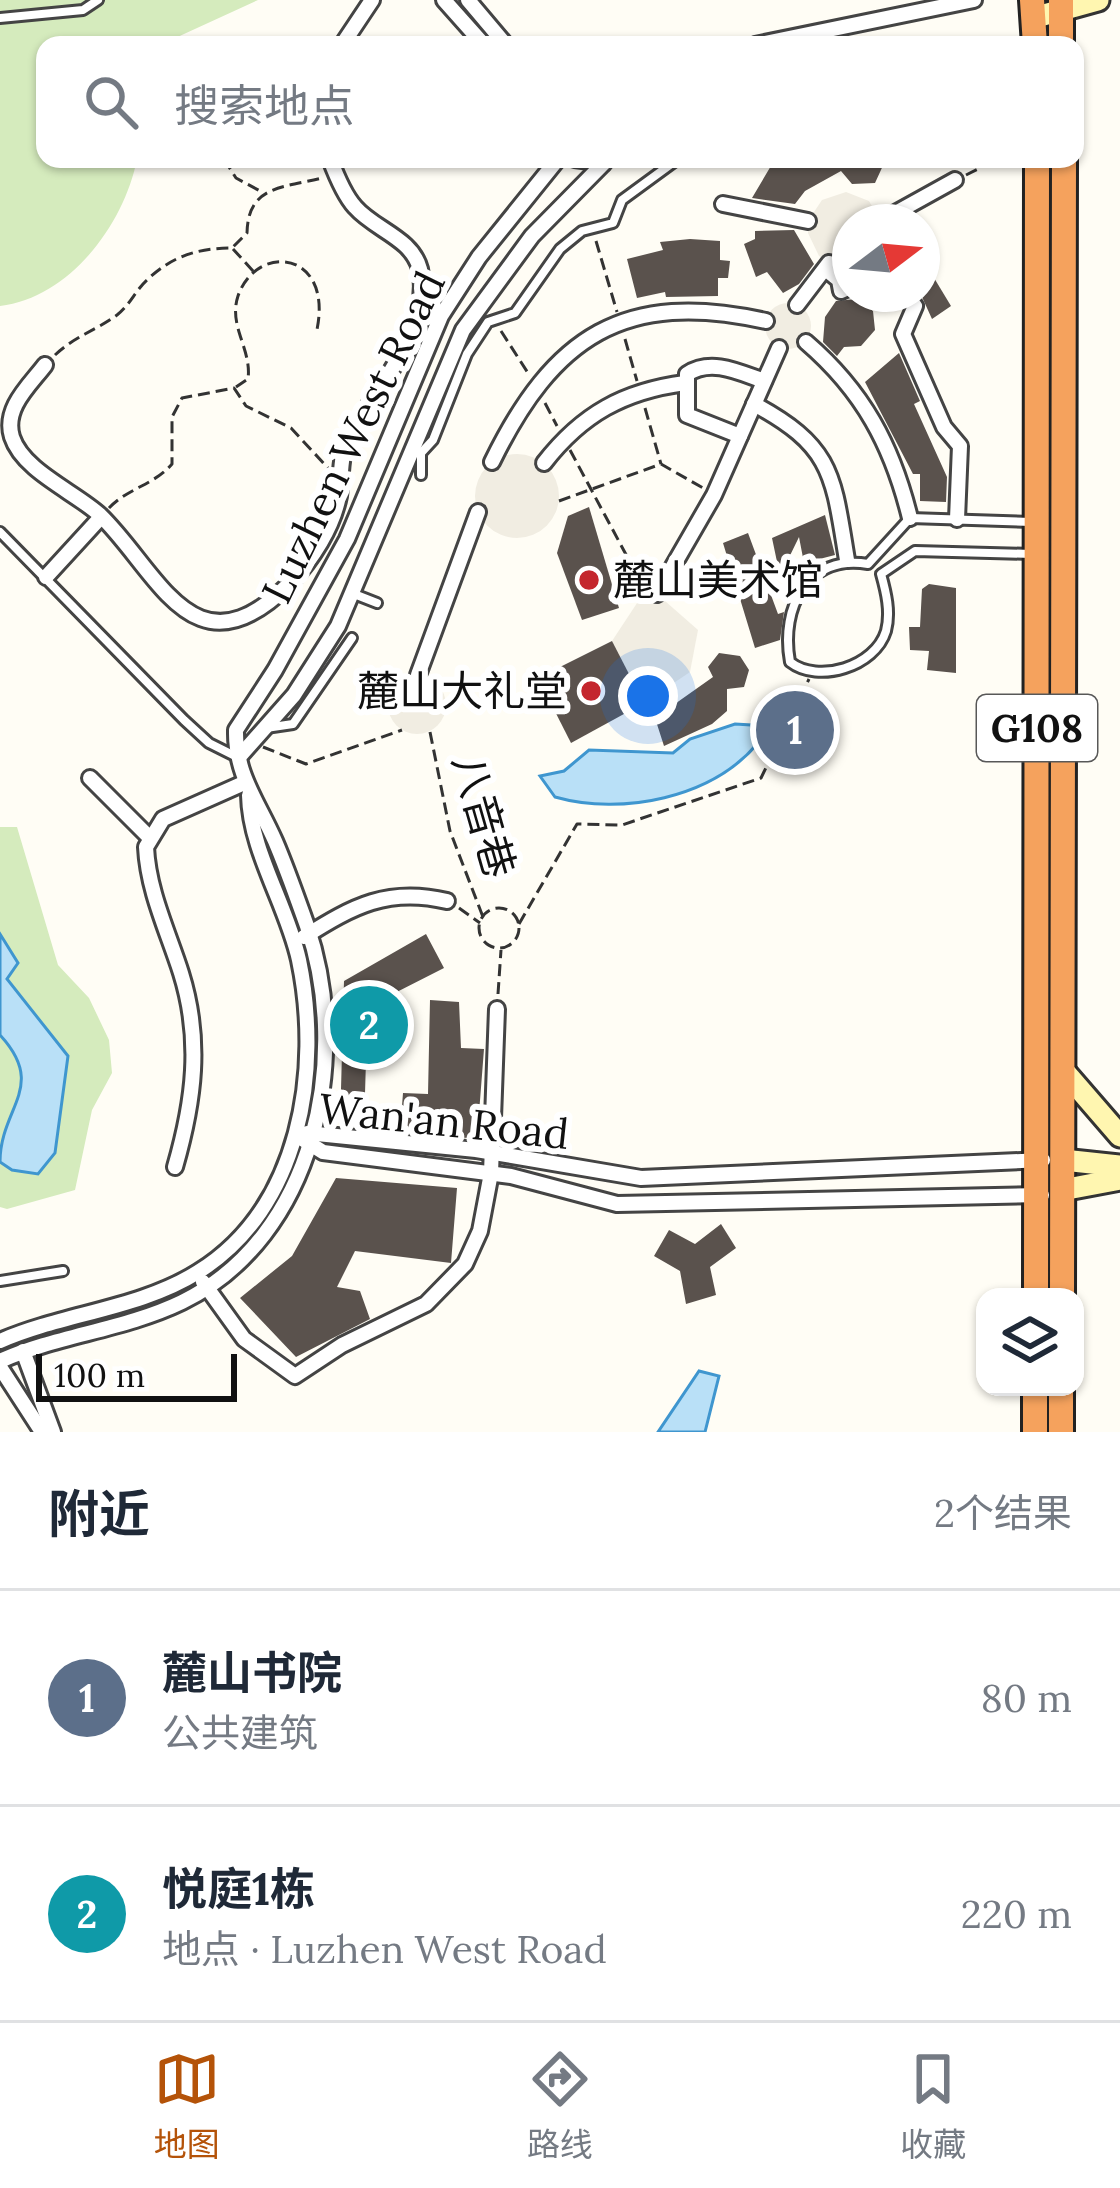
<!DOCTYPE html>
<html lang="zh">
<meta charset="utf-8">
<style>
:root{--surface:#fff;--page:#f2f2f3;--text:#1f2937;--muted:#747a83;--line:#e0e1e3;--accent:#b45309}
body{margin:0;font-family:Lora,"Noto Sans SC",serif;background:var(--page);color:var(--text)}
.controls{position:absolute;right:36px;bottom:36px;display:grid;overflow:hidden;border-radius:24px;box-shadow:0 3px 9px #0004}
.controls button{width:108px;height:108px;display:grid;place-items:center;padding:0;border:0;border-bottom:3px solid var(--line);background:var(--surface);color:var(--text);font:60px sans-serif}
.compass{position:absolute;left:832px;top:204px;width:108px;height:108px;border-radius:50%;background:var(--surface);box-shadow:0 3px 9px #0004;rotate:74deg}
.scale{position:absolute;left:36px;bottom:30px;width:201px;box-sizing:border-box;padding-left:12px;border:6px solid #111;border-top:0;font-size:33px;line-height:42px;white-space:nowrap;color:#111;-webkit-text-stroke:9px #fff;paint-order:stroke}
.you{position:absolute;left:648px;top:696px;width:42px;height:42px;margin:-30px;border:9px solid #fff;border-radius:50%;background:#1a73e8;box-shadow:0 0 0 18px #1a73e833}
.badge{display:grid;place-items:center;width:78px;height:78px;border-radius:50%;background:var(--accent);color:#fff;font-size:39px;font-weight:700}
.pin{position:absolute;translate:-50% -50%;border:6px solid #fff;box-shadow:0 3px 12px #0006}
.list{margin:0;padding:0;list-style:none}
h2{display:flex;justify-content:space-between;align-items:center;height:156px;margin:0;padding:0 48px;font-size:51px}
h2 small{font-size:39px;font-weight:400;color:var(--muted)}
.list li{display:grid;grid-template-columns:78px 1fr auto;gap:36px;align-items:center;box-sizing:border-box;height:216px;padding:0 48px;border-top:3px solid var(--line)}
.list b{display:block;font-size:45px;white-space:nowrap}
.list p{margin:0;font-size:39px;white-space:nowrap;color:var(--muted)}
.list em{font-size:39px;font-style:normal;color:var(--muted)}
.icon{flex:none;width:66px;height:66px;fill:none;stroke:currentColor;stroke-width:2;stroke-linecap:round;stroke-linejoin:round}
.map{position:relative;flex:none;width:1120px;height:1432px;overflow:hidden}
.search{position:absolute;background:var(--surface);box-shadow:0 3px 9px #0004;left:36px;right:36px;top:36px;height:132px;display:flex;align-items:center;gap:30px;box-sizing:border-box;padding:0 42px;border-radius:24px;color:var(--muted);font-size:45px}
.sheet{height:588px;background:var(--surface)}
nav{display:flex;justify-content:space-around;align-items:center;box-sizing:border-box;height:168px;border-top:3px solid var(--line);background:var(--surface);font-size:33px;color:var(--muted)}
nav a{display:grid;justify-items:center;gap:6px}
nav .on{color:var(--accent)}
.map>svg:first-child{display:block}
</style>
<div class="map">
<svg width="1120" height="1432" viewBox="0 0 1120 1432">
<rect width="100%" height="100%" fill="#fffdf5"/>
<g fill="#d5ebbd">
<path d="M 0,0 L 258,0 L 160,45 L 45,45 L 45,159 L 137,159 C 124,225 69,298 0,306 Z"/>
<polygon points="0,827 17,827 58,965 89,998 109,1040 112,1073 92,1110 75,1190 7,1209 0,1207"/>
</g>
<g fill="#f1ede2">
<polygon points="846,192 869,201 881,222 850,222 850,266 841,267 819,256 808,233 808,221 822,200"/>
<circle cx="788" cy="326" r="23"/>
<circle cx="517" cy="496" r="42"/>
<polygon points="645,591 657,594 698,630 690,672 644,703 612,641"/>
<circle cx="417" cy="705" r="29"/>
</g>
<g fill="#b9e0f7" stroke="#3f96cf" stroke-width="3">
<path d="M 735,724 L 751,725 L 758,743 C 712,798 622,816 555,797 L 540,776 L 564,771 L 589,750 L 673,753 L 690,739 Z"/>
<path d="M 0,934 L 18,963 L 7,979 L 68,1056 L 55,1153 L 38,1174 L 12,1170 L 0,1162 C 0,1107 48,1087 0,1035 Z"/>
<polygon points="699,1371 719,1376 705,1432 658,1432"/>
</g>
<g fill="#5a524d">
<polygon points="775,159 886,159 875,183 852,184 841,171 805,191 795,204 752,198"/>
<polygon points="794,230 814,264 799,284 783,293 767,272 756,277 744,244 755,239 755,231"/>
<polygon points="690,239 720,241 720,260 730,261 728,278 718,278 718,296 666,297 665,292 637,298 627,259 663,250 660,242"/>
<polygon points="922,258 951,306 932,319 922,297"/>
<polygon points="857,299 873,311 875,330 861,346 844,347 837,356 823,342 825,317 836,301"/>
<polygon points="899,353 920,401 914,404 947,477 946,502 920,501 920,474 913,474 865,382"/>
<polygon points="589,507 619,608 582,620 557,553 568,516"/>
<polygon points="825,515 835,555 804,563 799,537 780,576 772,538"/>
<polygon points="748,533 778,614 784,612 780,640 755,648 723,543"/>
<polygon points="929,584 956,588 956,673 927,670 929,651 910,650 909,627 920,627 922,589"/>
<polygon points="612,641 644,703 571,743 538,678"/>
<polygon points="719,653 740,656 749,670 744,687 727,689 727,711 712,724 664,746 655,718 713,677 708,667"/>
<polygon points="426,934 444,968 383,999 396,999 396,1058 366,1060 364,1127 340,1125 344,981"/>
<polygon points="430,1000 459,1002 461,1048 484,1049 477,1139 400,1131 403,1093 428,1094"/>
<polygon points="336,1178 457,1188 451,1263 355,1251 337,1287 360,1291 370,1319 296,1357 240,1298 292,1256"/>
<polygon points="721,1224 736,1248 710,1267 716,1295 686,1304 680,1271 654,1256 669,1230 695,1244"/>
</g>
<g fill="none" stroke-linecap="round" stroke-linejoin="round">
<defs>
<g id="lane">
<polyline points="0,18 83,10 98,0"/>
<polyline points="421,475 421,453 433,440 467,354 488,322 515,313 560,249 582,231 613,223 622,200 678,159"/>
<path d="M 1031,522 L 910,518 L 868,564 C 808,554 780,607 790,662 C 818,684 875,667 886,631 C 891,612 886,592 881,574 L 915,551 L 1032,554"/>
<polyline points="0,532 184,720 209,743 237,757"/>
<polyline points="354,594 377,603"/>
<polyline points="266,728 293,724 352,638"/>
<polyline points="0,1281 63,1271"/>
</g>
<g id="street">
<polyline points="444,0 484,45"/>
<polyline points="468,0 506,45"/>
<polyline points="342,45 372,0"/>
<polyline points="755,45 974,0"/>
<polyline points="575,159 604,163"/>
<polyline points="723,204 808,221"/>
<polyline points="881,221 955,180"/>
<polyline points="828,271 839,280 841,291 850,287"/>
<polyline points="905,294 915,306 903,334 944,427 960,446 957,519"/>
<polyline points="797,305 829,263"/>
<path d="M 806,342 C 863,391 892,445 910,518"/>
<path d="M 45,365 C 30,385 3,408 12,437 C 23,471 75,492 100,515 C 159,572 194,680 290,583 C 312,560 333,527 339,496 C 342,474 339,454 351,434 C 377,388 433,326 420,269 C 412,238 375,230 355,207 C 344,195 336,175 330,159"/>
<path d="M 754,404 C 834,447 833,476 847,560"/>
<path d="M 740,436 L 687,415 L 687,374 C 711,358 739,372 764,381"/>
<path d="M 492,462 C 553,337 624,289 766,321"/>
<path d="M 544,463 C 582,414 624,391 685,383"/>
<polyline points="46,577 101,517"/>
<polyline points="657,594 714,495 779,348"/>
<polyline points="418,675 478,512"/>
<polyline points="239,757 294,695 338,626 463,330 532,236 603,164"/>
<polyline points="90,778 148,836"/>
<path d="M 304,937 C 353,906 388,887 447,901"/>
<polyline points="307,1133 476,1150 641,1178 1043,1160"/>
<polyline points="296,1135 323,1152 511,1176 617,1204 1042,1195"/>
<path d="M 175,1167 C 194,1101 202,1040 181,973 C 168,932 148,891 146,847 L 163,819 L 244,783"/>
<polyline points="203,1282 244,1339 295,1376 342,1345 426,1304 465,1264 480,1231 491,1173 497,1009"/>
<path d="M 0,1341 C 64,1313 139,1309 198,1272 C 301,1208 322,1070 299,960 C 287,905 250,851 249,795"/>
<polyline points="23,1351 53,1432"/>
<path d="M 0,1361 C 58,1335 124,1330 182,1302 C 315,1237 352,1058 307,926 C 297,898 287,869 275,841 C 258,802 235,774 236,730 L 275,670 L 347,539 L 441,316 L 479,257 L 558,159"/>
<polyline points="0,1367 42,1432"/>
</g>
<g id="secondary">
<polyline points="1033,18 1098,0"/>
<polyline points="1063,1070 1120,1136"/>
<polyline points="1063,1160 1120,1166"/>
<polyline points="1062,1190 1120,1179"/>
</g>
<g id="highway">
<polyline points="1032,0 1035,45"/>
<polyline points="1061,45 1061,0"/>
<polyline points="1036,1297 1037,159"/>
<polyline points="1062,1297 1064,159"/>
<polyline points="1035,1432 1035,1387"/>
<polyline points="1061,1432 1061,1387"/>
</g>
</defs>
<use href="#lane" stroke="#444" stroke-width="14"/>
<use href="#street" stroke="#444" stroke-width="20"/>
<use href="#secondary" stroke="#333" stroke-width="27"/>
<use href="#highway" stroke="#222" stroke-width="30"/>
<g stroke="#333" stroke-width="3" stroke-dasharray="12 6" stroke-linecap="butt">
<polyline points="224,159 236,178 262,192"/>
<polyline points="446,159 447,165"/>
<polyline points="966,175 980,168"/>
<polyline points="596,241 617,312"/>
<polyline points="233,249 254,272"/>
<polyline points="501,331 528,373"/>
<polyline points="625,339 637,381"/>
<path d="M 55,355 C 75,336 95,331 117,315 C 130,305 135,291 147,280 C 172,256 198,248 232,248 L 247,233 C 248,185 283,188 322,178"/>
<path d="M 236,387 L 248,379 C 252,349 228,326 238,296 C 257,241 336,251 316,334"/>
<polyline points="545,403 557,426"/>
<polyline points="645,408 661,464"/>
<polyline points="570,450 645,590"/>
<polyline points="559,501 661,464 703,488"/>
<path d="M 109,508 C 128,488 154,485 172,464 L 172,417 L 182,398 L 234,388 L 246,406 L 291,428 L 328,468"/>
<polyline points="430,732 450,831 483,917"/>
<polyline points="263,747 306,764 402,730"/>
<polyline points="459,908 480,923"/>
<circle cx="499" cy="928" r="20"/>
<polyline points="519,924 577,824 622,825 761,778 809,679"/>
<polyline points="498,994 501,950"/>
</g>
<use href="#lane" stroke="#fff" stroke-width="8"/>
<use href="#street" stroke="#fff" stroke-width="14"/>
<use href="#secondary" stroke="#fff6b0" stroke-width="21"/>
<use href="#highway" stroke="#f5a25d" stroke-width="24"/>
</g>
<g fill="#c4262e" stroke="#fff" stroke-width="4.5">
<circle cx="589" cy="580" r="12"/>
<circle cx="591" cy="691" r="12"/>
</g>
<g text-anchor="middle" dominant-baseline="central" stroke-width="12" stroke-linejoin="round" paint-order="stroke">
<rect fill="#fff" stroke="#585858" stroke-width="3" x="977" y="695" width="120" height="66" rx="9"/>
<g font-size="39" font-weight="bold" fill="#111">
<text x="1037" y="728">G108</text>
</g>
<g font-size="42" fill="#111" stroke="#fff">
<text transform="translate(353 437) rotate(-64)">Luzhen West Road</text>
<text transform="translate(484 816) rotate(74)">八音巷</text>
<text transform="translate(444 1121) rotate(6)">Wan'an Road</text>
</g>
<g font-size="42" fill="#111" stroke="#fff" text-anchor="start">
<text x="613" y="580">麓山美术馆</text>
<text x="567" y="691" text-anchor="end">麓山大礼堂</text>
</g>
</g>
</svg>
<div class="controls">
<button><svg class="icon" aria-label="layers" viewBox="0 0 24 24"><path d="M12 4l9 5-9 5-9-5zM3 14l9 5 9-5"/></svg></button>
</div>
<svg class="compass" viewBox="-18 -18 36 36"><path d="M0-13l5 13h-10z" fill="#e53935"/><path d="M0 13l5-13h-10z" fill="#747a83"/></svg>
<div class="scale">100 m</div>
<div class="you"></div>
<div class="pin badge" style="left:795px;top:730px;background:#5c6f8a">1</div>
<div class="pin badge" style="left:369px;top:1025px;background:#0f9aa8">2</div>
<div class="search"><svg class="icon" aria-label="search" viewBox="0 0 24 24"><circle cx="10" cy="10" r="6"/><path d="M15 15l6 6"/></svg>搜索地点</div>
</div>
<section class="sheet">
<h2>附近<small>2个结果</small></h2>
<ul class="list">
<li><span class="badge" style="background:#5c6f8a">1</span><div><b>麓山书院</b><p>公共建筑</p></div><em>80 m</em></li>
<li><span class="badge" style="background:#0f9aa8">2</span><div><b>悦庭1栋</b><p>地点 · Luzhen West Road</p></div><em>220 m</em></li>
</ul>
</section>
<nav>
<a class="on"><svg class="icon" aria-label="map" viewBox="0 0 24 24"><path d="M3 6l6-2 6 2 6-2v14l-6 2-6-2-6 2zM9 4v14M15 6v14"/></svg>地图</a>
<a><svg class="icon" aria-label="directions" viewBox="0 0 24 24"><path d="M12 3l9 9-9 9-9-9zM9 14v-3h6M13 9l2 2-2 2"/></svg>路线</a>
<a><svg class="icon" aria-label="saved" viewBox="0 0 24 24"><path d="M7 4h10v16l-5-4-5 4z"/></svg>收藏</a>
</nav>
